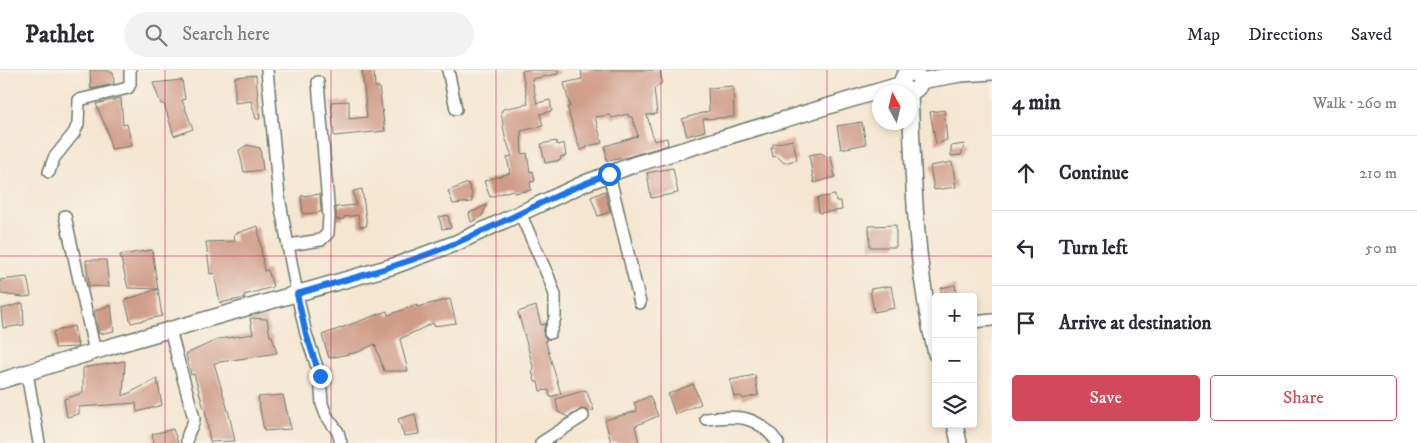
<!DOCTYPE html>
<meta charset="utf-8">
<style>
:root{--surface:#fff;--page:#f2f2f3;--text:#2b2b33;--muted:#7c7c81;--line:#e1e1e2;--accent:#d1495b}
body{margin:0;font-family:"IM FELL DW Pica",serif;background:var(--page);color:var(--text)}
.controls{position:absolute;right:15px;bottom:15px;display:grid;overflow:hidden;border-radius:5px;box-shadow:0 2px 8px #0003}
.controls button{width:45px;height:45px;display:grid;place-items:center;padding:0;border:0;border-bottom:1px solid var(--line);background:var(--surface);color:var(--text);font:25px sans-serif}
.compass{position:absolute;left:872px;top:15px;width:45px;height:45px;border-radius:50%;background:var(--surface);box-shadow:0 2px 8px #0003;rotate:352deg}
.stop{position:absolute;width:15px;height:15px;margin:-11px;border:4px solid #1a73e8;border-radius:50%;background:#fff}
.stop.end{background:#1a73e8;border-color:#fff;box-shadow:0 1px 5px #0008}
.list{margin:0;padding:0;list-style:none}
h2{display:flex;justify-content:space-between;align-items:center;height:65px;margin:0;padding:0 20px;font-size:21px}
h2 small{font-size:16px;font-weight:400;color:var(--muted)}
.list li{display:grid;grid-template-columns:32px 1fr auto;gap:15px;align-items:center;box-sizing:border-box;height:75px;padding:0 20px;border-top:1px solid var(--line)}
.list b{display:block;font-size:19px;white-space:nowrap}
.list em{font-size:16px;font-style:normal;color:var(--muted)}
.actions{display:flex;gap:10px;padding:15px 20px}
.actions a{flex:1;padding:11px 0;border:1px solid var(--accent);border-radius:5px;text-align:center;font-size:18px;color:var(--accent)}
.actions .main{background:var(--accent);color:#fff}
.icon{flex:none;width:28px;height:28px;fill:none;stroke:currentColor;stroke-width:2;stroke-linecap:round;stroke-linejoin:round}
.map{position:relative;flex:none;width:992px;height:373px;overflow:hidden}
header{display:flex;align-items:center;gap:30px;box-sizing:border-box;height:70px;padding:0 25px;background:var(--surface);border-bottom:1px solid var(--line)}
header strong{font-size:24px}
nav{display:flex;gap:28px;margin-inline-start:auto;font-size:18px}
.search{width:350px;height:45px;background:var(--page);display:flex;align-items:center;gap:12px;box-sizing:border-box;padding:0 18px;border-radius:28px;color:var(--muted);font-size:19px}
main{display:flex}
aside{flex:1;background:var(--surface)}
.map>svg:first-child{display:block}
</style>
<header>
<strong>Pathlet</strong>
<div class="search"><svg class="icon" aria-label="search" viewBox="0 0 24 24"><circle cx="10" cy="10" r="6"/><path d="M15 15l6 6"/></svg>Search here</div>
<nav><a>Map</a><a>Directions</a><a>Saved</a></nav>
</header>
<main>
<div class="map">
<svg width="992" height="373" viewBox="0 0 992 373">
<rect width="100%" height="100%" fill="#f7f3e8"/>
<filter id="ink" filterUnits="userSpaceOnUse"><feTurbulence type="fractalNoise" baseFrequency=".02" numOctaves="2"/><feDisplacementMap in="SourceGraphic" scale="10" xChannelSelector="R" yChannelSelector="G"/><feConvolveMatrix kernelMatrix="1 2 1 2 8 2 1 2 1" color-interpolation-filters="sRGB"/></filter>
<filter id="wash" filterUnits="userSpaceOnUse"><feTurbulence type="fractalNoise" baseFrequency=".0096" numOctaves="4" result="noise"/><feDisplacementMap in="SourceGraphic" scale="20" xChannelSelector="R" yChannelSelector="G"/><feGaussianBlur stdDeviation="1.12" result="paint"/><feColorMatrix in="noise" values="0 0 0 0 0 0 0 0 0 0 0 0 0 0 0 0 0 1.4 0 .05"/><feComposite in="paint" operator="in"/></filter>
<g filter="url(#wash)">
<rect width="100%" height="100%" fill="#f5e6d1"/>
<g id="blocks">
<g fill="#d09b88">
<polygon points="90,0 108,0 109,2 113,2 114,14 91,19"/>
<polygon points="362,0 374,0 375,17 379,17 385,61 334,66 331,32 349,31 349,49 367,47"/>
<polygon points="526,0 558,0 558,4 532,9 537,33 550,30 552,41 540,44 543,56 521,61 522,84 527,83 530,102 533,101 535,111 530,112 531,120 514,123 513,120 490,127 484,111 510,103 507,87 512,86 505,67 501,41 503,40 503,39 528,34 522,1"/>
<polygon points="581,0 660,0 662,13 654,18 657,44 647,45 654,71 667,68 668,75 624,88 607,91 605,76 638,66 632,47 629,47 628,44 612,48 610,45 595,47 602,73 587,76 587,78 580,80 567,37 570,37 564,13 582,9"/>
<polygon points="256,5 260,49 256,49 251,31 235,33 235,7"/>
<polygon points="182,10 185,29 182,30 193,59 174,66 164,34 161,34 153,13"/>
<polygon points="733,16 734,47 703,49 705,61 687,66 682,49 709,41 708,18"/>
<polygon points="121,28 123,55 127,54 132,76 111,79 107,60 96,34"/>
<polygon points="944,40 947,70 936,74 930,42"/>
<polygon points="862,52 866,74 841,79 837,56"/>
<polygon points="793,70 797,90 784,93 777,86 773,87 771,78 773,78 773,74"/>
<polygon points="556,71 557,75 564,73 566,86 560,87 561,90 545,93 541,74"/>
<polygon points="965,74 961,85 951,86 951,76"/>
<polygon points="247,75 260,78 263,100 244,102 239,80"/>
<polygon points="821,83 827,87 831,86 835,107 814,113 809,85"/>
<polygon points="952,92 956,117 934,120 930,96"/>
<polygon points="673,98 678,123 651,128 647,103"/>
<polygon points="468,113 472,124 472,132 453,134 448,121"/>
<polygon points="362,119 367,156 360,157 358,145 344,147 344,149 336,150 336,137 356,135 353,121"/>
<polygon points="605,121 610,142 598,146 591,127"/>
<polygon points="320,124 321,142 303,144 301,126"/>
<polygon points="835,125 836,131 841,131 842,140 819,143 817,128"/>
<polygon points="487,135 482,146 471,152 469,143"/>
<polygon points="448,145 451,158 442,159 439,147"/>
<polygon points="896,155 896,177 870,177 869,156"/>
<polygon points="258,156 264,201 268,200 273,217 244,225 245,228 220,233 214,203 210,204 206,172 235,171 234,164"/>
<polygon points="152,180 162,246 131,253 125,230 158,219 128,218 120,185"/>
<polygon points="86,190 106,190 109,217 89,216"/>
<polygon points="27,207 31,226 23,227 1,224 0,210"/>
<polygon points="955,215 957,227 942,227 941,218"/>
<polygon points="891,216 895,238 874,242 870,219"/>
<polygon points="450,229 456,253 434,256 433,253 400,269 408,301 384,301 375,274 358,282 329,288 322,265 387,241 388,245 417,235 417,237"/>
<polygon points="23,233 24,255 3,258 1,239"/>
<polygon points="111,235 114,261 99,264 94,241"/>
<polygon points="536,236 541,255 545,254 543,265 547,270 545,270 561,324 550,327 549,320 540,321 538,312 535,312 532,301 534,300 518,242"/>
<polygon points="250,248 267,249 270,266 272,266 277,283 214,293 229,344 235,371 210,372 205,339 204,339 194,304 191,305 186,284 219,269 253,264"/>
<polygon points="74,256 78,277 55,278 53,262"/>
<polygon points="125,291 123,326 157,309 162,335 137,342 136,333 79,337 79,344 67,347 64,329 83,323 83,298"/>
<polygon points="755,305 758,325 743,329 741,326 734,327 730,310"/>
<polygon points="693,314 701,334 675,344 668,324"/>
<polygon points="586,320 594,340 589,342 582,339 568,347 558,342 556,329"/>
<polygon points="283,325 291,359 264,361 258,327"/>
<polygon points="650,326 658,346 635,356 639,373 611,373 605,350 637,341 634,333"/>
<polygon points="415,344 419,364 404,366 398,349"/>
<polygon points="173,359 178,373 154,373 152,364"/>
</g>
</g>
</g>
<g filter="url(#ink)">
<use href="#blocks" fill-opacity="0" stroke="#6a786b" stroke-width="1"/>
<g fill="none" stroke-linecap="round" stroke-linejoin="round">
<defs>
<g id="street">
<polyline points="267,0 279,127 297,224 306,264 320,306 322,334 326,345 338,362 341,373"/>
<polyline points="448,0 456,39"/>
<polyline points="49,102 54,88 74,63 78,54 79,30 128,18 130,14 130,0"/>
<polyline points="609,104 640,233"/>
<polyline points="520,143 549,208 555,225 555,248 550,263"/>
<polyline points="65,146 95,282"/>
<polyline points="289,175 321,170 328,163 329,146 318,12"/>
<polyline points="973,252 992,250"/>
<path d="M 170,260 L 194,348 C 194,358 186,360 187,373"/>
<polyline points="27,303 39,373"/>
<path d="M 706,349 C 738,345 758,345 778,373"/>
<polyline points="541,373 583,346"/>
</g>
<g id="secondary">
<circle cx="911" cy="12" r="9"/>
<polyline points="920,11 961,4 992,2"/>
<path d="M 910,20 C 913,109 915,197 936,284"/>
<polyline points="0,311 109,277 394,196 456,173 585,113 633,95 902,14"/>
<polyline points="955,354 959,373"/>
</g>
</defs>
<use href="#street" stroke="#6a786b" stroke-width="14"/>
<use href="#secondary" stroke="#6a786b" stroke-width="18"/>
<use href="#street" stroke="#fff" stroke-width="11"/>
<use href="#secondary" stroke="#fff" stroke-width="15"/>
</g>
</g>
<g fill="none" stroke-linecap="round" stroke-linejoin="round" filter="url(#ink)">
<path stroke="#1a73e8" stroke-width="6" d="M 320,306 L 306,264 L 297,224 C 351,208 405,195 456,173 C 508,151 556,123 609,104"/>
</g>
<path fill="none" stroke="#c2185b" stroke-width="1" stroke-opacity="0.55" d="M 165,0 L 165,373M 331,0 L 331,373M 496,0 L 496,373M 661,0 L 661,373M 827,0 L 827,373M 0,186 L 992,186"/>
</svg>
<div class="controls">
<button>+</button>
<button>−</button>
<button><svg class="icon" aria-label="layers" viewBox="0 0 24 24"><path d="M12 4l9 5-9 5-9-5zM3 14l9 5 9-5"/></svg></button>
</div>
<svg class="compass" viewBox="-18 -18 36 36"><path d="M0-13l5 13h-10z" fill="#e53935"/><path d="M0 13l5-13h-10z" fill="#7c7c81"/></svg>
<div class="stop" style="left:609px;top:104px"></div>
<div class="stop end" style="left:320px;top:306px"></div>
</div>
<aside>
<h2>4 min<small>Walk · 260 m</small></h2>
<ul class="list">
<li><svg class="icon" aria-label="ahead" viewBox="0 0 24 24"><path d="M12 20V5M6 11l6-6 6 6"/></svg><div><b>Continue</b></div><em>210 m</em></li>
<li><svg class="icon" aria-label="left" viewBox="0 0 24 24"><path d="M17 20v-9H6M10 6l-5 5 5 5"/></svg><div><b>Turn left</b></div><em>50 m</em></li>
<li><svg class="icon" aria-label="arrive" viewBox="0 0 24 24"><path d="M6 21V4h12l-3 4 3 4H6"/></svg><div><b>Arrive at destination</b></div></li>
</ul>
<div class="actions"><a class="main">Save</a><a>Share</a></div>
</aside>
</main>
